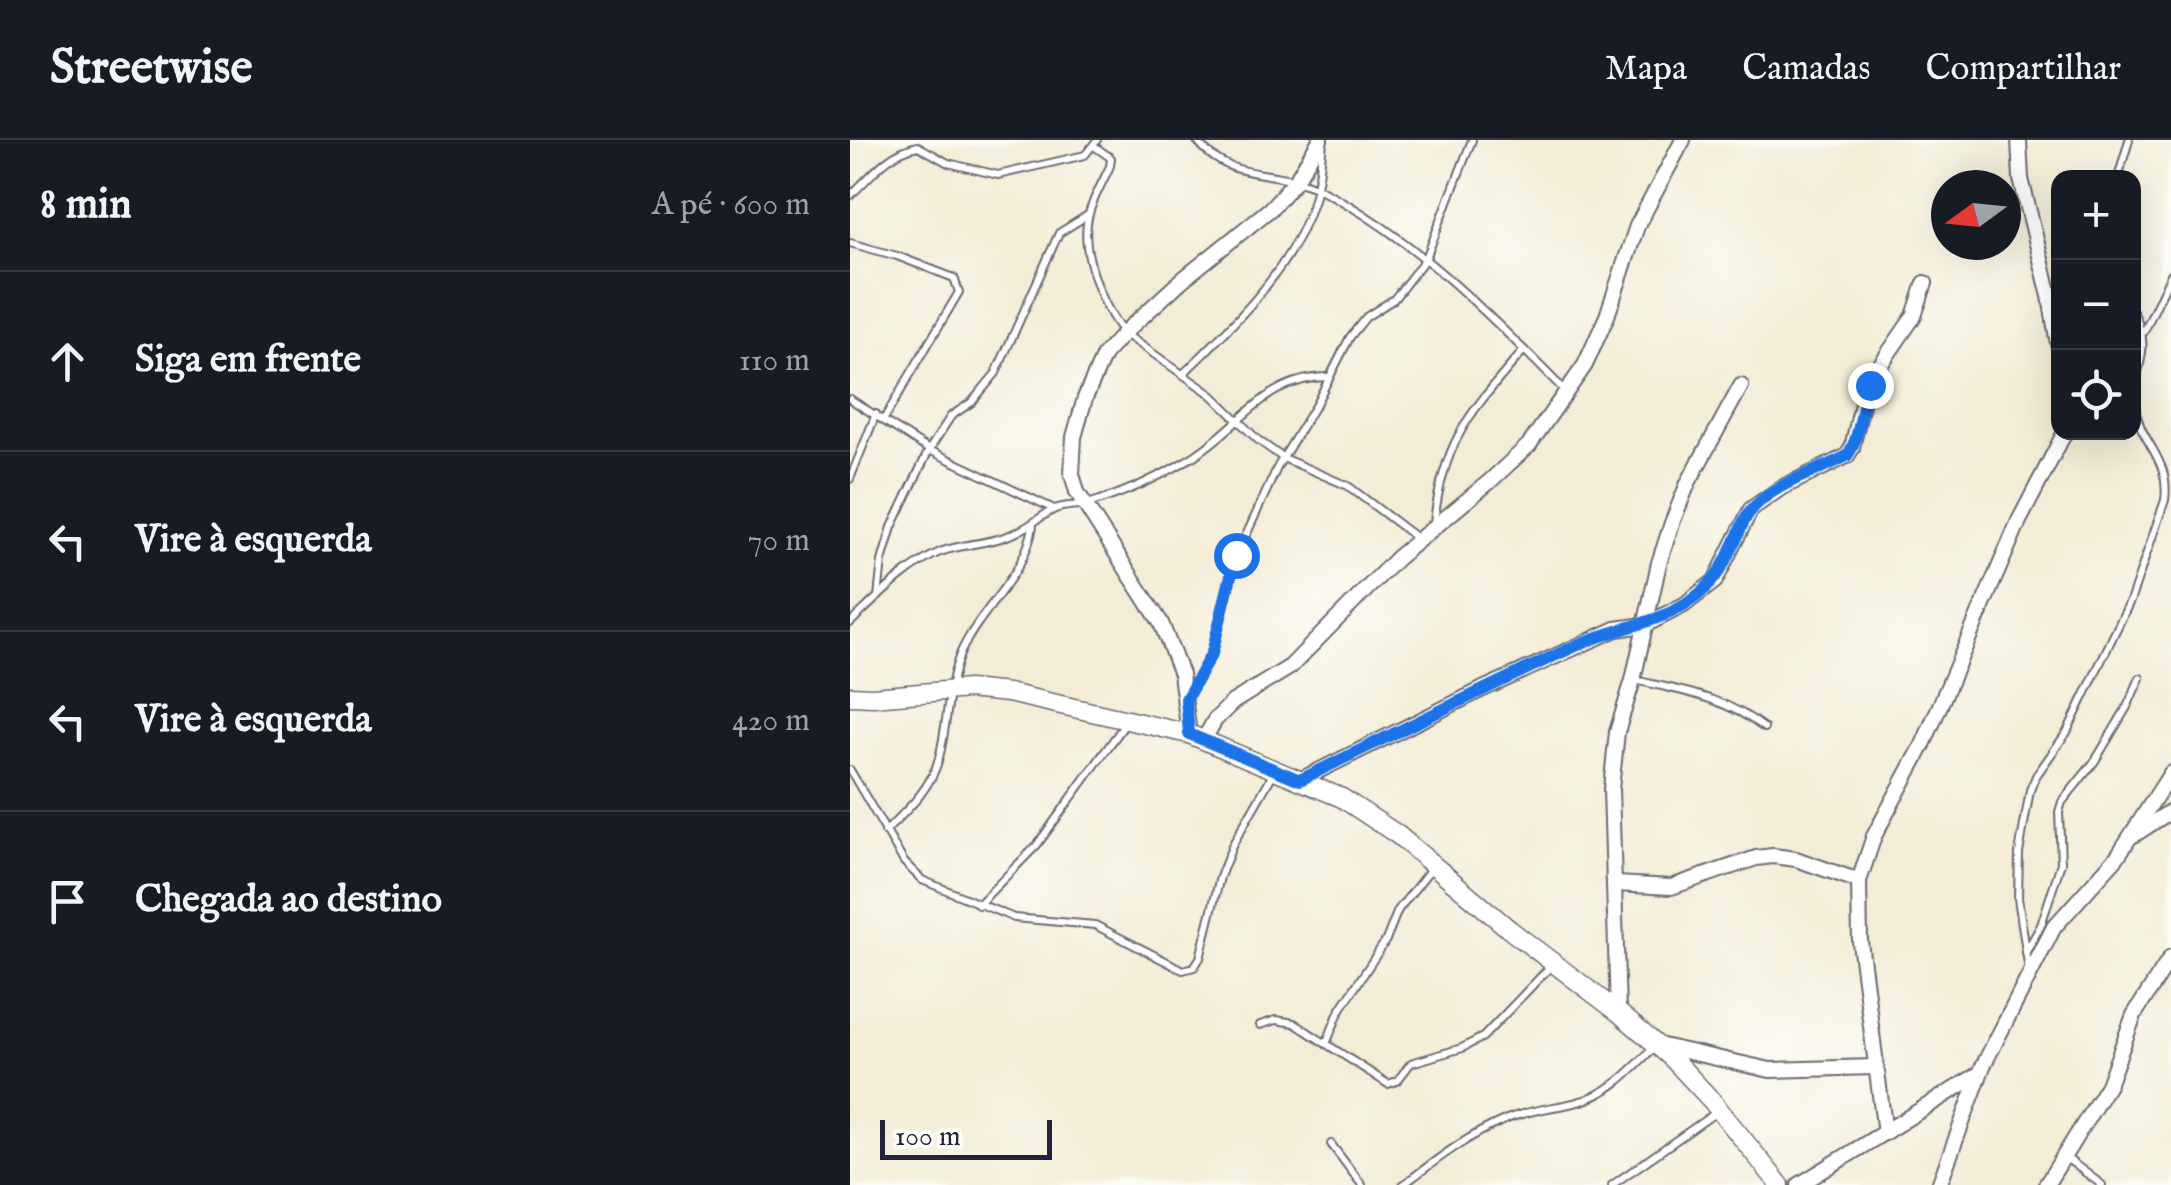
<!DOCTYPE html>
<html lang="pt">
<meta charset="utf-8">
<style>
:root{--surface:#171b24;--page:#20242c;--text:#f1f3f6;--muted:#9ea1a6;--line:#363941}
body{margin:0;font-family:"IM FELL English",serif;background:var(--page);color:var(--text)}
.controls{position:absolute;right:30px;top:30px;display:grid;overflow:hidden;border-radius:20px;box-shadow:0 10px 40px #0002}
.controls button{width:90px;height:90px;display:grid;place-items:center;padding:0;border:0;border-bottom:2px solid var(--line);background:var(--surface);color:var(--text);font:50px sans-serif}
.compass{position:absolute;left:1081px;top:30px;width:90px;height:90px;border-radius:50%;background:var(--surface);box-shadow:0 10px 40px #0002;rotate:255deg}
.scale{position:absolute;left:30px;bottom:25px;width:172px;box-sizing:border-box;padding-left:10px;border:5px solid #22223b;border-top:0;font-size:28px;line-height:35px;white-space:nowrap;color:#22223b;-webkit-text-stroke:8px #fdfcf7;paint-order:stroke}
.stop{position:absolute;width:30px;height:30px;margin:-22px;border:8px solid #1a73e8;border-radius:50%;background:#fff}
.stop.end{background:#1a73e8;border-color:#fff;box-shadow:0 2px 10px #0008}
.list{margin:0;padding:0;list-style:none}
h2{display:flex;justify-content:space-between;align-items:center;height:130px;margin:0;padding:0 40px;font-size:42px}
h2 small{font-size:32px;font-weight:400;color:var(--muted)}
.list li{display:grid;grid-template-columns:65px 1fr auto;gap:30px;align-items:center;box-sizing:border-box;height:180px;padding:0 40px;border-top:2px solid var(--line)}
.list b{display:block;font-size:38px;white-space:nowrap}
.list em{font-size:32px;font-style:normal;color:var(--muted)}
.icon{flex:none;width:55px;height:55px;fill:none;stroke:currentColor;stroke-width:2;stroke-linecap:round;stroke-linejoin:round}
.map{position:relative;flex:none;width:1321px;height:1045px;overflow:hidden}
header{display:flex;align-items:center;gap:60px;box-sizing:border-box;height:140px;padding:0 50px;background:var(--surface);border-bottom:2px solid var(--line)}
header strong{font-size:48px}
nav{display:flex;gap:55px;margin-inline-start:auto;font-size:35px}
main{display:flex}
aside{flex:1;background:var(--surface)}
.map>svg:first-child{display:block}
</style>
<header>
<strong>Streetwise</strong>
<nav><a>Mapa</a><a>Camadas</a><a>Compartilhar</a></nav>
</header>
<main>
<aside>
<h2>8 min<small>A pé · 600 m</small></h2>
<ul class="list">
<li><svg class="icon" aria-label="ahead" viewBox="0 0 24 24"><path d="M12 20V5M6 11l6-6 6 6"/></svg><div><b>Siga em frente</b></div><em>110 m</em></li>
<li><svg class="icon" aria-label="left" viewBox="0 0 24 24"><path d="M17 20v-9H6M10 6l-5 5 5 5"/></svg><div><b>Vire à esquerda</b></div><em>70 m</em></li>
<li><svg class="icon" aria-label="left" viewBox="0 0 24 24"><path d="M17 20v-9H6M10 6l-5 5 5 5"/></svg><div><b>Vire à esquerda</b></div><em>420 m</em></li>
<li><svg class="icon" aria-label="arrive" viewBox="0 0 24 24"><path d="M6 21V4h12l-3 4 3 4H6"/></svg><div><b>Chegada ao destino</b></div></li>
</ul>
</aside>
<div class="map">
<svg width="1321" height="1045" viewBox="0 0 1321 1045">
<rect width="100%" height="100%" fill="#fdfcf7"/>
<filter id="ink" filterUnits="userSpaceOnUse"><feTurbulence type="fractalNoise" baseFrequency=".01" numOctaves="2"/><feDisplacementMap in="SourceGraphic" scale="20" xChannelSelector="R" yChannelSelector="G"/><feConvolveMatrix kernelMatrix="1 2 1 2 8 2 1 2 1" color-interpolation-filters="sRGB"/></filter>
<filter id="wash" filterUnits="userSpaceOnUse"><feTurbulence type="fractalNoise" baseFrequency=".0048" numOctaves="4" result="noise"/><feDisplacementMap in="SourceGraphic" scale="40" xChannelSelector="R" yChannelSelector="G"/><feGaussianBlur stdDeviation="2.25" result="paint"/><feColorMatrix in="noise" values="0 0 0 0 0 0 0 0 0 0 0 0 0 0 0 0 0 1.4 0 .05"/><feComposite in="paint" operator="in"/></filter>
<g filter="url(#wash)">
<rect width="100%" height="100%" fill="#f3ecd6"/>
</g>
<g filter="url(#ink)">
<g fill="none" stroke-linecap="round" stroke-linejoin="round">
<defs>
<g id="service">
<path d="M 346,0 C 381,45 425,26 470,49 C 565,98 642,177 716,252"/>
<path d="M 244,6 L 261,18 L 260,26 C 252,44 239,65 237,84 C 232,115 254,170 274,193 L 362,255 L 408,300 L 433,318 L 498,346 L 568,399"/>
<polyline points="1268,38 1279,0"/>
<path d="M 0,56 C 21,36 38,12 68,6 L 98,23 L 148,35 L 235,15 L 247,0"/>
<polyline points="0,103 47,116 104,138 109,152 34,279"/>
<polyline points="1294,192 1321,134"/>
<path d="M 333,234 C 382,186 442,130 463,62 C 469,43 471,22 473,1"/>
<polyline points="0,259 79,310 204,369"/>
<polyline points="0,339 26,274"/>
<path d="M 584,382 C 594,298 621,272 674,210"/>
<polyline points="28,457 32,421 42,387 79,310 101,276 122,262 146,233 209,93 238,75"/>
<path d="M 0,483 C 26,459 56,427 90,412 C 111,404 136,404 157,396 C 177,390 187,378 203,370 C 215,364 229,367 241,363 C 275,353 308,338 339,319 C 390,289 414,236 480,237"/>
<path d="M 785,540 C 831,551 875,557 914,588"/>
<polyline points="337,558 362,513 387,415 428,326 466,264 500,197 516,177 544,159 576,118 622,0"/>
<polyline points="0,630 54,722 72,740 164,778 245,785 333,830 344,827 350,818 370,737 383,704 423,634"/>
<path d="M 35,692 C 57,670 81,649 89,618 C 98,583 97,546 111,512 C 132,466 175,437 183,386"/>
<polyline points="128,765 187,705 275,584"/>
<polyline points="1176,812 1191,785 1211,723 1209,672 1212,662 1245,621 1277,567 1290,538"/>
<path d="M 1179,831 L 1168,758 L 1169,713 L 1180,650 L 1186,636 L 1217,592 L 1281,459 L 1315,360 C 1321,317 1288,302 1285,265 C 1282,226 1304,214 1284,173"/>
<polyline points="410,885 426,880 444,883 538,944 547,941 561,923 612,908 633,897 700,827"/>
<polyline points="476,904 489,872 536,800 548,770 583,726"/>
<polyline points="481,1004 512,1045"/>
<polyline points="1215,1017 1252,1045"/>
<path d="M 553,1045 C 586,1020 618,995 657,979 C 679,970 701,968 724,963 C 759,955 781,931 805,906"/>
<polyline points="762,1045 868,971"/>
</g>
<g id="minor">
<polyline points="1169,0 1171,39 1200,156 1208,204"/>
<polyline points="339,594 331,534 311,483 227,352 222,334 224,297 235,258 254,215 274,193 332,140 420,69 446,40 470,0"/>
<polyline points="354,599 365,580 383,562 440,527 547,418 639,342 679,305 735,225 757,176 787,86 833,0"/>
<polyline points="450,640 633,549 766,489 795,485 834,465 865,441 901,369 931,348 997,316 1002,308 1013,260 1031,224 1064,176 1075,143"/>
<polyline points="1284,695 1321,671"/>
<polyline points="766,744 821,747 906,718 923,716 946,719 1009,741"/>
<polyline points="768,872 761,649 767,592 783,540 809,423 822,383 838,343 891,246"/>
<polyline points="808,905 920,930 1025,927"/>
<polyline points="1035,993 1010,802 1009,741 1024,696 1073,605 1169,381 1215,292"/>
<polyline points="949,1045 1129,934"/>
<polyline points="1089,1045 1133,926 1204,787 1267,717 1321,633"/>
<polyline points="1196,1045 1258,945 1284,875 1321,817"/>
</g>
<polyline id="tertiary" points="0,556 23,557 118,549 158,553 339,594 492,658 548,695 660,790 768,872 822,918 862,961 930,1045"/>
</defs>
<use href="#service" stroke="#6b6971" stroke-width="10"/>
<use href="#minor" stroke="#6b6971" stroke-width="18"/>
<use href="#tertiary" stroke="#6b6971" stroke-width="21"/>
<use href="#service" stroke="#fff" stroke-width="6"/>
<use href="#minor" stroke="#fff" stroke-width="14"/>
<use href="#tertiary" stroke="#fff" stroke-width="18"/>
</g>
</g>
<g fill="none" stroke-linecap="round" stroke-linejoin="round" filter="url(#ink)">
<path stroke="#1a73e8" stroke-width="12" d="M 386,415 L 362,513 L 336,559 L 339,594 L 450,640 C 543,594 636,547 730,504 C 766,488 802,485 836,464 C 862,447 873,428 886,400 C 890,391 893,381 899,373 C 919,345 967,332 997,316 C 1011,297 1010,267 1020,245"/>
</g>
</svg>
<div class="controls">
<button>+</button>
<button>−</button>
<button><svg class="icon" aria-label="locate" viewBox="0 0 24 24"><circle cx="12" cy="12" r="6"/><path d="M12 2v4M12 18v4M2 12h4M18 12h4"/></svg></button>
</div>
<svg class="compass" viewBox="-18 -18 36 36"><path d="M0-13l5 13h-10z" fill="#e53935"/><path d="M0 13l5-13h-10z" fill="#9ea1a6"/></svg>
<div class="scale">100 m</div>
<div class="stop" style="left:386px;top:415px"></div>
<div class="stop end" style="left:1020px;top:245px"></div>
</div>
</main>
